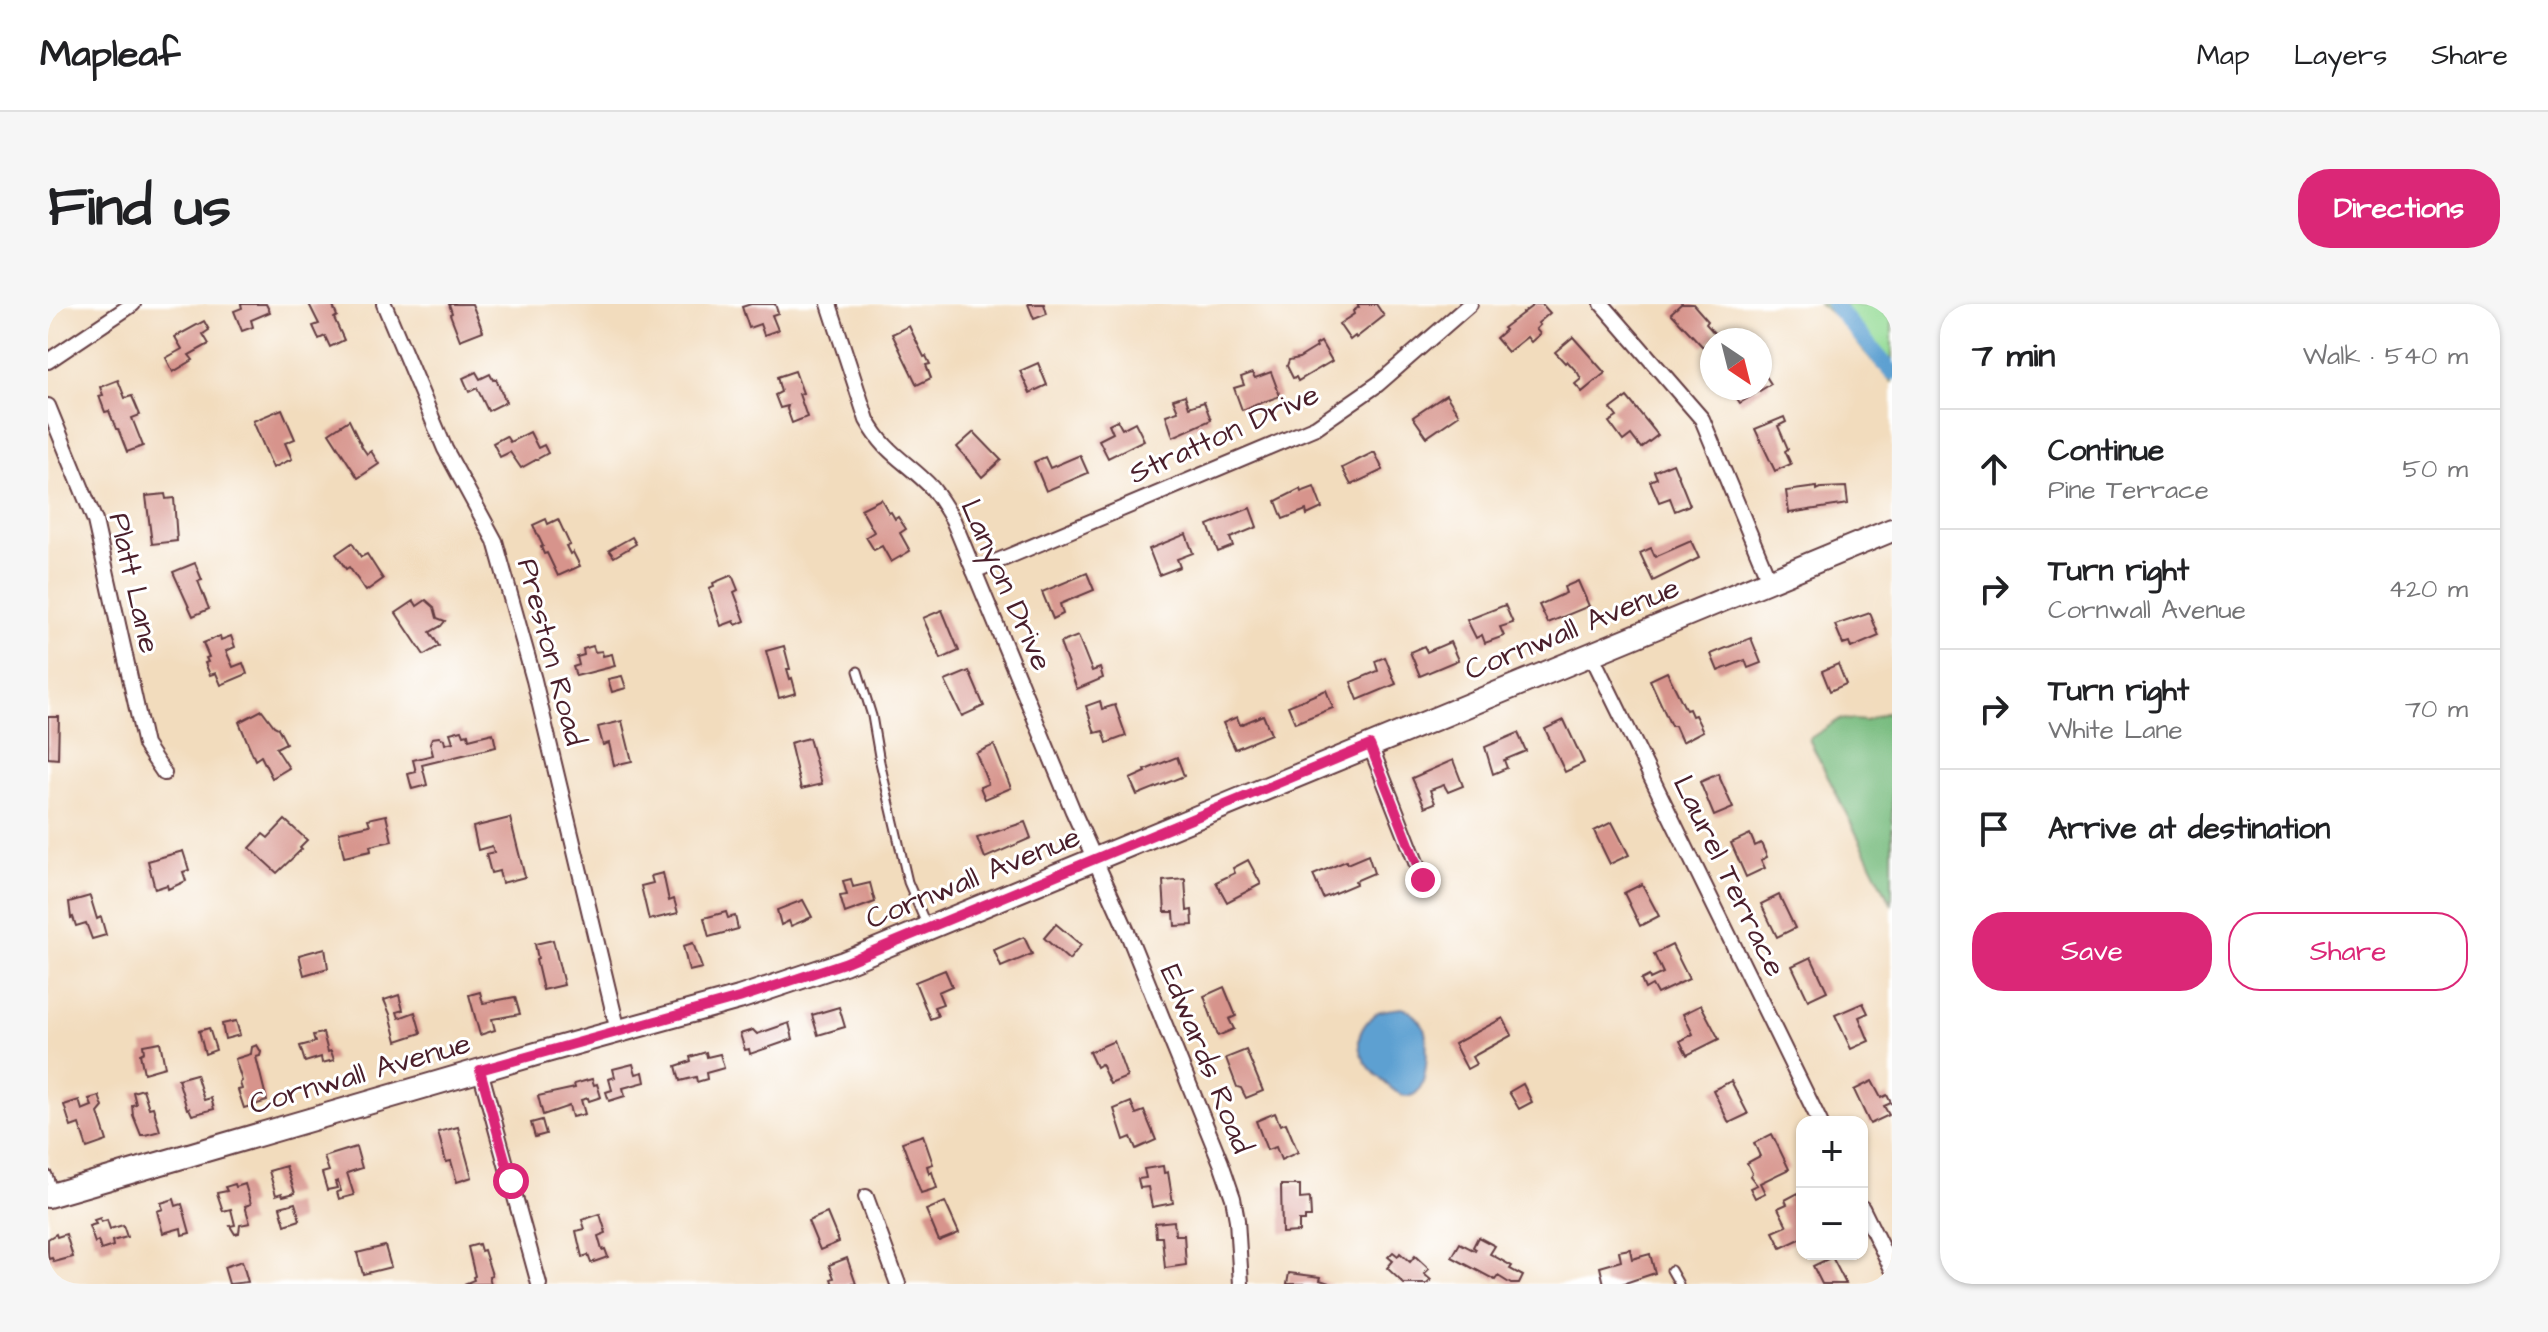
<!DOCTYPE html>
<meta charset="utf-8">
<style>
:root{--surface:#fff;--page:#f6f6f6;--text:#202124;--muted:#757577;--line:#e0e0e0;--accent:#db2777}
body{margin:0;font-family:"Architects Daughter",sans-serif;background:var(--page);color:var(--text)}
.controls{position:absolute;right:24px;bottom:24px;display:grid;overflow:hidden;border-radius:16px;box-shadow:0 2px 6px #0004}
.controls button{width:72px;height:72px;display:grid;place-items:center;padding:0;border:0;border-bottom:2px solid var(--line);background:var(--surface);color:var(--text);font:40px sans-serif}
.compass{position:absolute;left:1652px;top:24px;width:72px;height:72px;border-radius:50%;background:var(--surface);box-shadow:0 2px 6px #0004;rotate:145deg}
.stop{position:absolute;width:24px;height:24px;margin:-18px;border:6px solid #db2777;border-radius:50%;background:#fff}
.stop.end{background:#db2777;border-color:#fff;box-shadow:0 2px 8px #0008}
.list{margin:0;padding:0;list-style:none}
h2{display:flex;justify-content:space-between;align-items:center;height:104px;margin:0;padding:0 32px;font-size:34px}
h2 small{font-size:26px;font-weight:400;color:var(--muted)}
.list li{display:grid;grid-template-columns:52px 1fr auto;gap:24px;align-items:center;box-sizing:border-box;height:120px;padding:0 32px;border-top:2px solid var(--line)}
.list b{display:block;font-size:30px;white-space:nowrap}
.list p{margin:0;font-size:26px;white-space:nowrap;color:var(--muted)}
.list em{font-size:26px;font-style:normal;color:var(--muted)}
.actions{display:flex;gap:16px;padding:24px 32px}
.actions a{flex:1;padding:18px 0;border:2px solid var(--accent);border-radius:32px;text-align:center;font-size:28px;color:var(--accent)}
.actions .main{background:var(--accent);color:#fff}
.icon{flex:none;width:44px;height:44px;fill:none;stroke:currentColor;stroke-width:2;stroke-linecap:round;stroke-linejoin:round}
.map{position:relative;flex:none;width:1844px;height:980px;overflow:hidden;border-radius:32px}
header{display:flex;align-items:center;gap:48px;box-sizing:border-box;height:112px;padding:0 40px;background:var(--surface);border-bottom:2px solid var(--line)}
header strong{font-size:38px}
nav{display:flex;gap:44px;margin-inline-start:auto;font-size:28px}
.intro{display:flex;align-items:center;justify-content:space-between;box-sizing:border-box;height:192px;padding:0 48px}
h1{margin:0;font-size:56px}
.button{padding:20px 36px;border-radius:32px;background:var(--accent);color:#fff;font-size:28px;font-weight:700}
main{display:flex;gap:48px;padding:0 48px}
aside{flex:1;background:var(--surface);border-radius:32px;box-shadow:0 2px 6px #0004}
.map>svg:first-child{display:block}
</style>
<header>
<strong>Mapleaf</strong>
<nav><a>Map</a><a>Layers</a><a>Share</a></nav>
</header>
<div class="intro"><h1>Find us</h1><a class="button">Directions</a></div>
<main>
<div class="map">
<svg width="1844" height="980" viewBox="0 0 1844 980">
<rect width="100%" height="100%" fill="#fff"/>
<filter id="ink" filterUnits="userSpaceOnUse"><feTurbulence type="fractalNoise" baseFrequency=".0125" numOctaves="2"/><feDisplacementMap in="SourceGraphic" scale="16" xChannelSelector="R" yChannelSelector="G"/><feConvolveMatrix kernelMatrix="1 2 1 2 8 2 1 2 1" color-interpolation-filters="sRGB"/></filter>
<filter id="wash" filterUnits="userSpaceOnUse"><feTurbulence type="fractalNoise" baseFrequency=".006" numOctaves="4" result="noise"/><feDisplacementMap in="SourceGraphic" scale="32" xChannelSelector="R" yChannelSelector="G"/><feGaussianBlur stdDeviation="1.8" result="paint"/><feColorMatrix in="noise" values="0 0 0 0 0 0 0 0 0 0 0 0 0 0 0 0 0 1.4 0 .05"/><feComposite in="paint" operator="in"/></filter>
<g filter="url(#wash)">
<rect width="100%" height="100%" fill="#f2dcbd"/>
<path fill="#95dc96" stroke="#707e60" stroke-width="2" d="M 1770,0 L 1828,0 L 1844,16 L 1844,78 C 1834,67 1824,56 1814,45 C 1800,27 1790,11 1770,0 Z"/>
<polygon fill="#78bc7f" stroke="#616e55" stroke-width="2" points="1844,406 1844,601 1761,435 1792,415 1818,417"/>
<path fill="#5da0d1" stroke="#54607e" stroke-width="2" d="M 1355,704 C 1364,708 1372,714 1376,724 C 1381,738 1381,789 1362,792 C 1352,793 1343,784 1336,778 C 1317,762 1299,739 1321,716 C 1324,713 1327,710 1330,708 C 1337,705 1347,705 1355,704 Z"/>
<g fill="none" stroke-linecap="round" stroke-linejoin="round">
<polyline stroke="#5da0d1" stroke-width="16" points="1785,0 1844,68"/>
</g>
<g id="blocks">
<g fill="#d7948c">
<polygon points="193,0 218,0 222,8 203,16 205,23 194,27 186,7 194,4"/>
<polygon points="261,0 284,0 289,12 286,14 296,36 282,43 277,32 271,35 265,22 271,20"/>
<polygon points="401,0 424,0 435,27 412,36 402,10 404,9"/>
<polygon points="703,0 727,0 730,9 724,11 730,26 716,31 712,20 701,24 694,3"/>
<polygon points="980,0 996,0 999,10 986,15"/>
<polygon points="1309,0 1328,0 1336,12 1308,34 1307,32 1302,36 1291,20 1306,10 1305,7 1311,3"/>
<polygon points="1487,0 1494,0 1502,9 1490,19 1492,21 1488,25 1492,30 1483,38 1479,33 1460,48 1448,34 1457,26 1455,24"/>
<polygon points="1633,0 1645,0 1660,17 1658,20 1668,31 1655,43 1623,9"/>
<polygon points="156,17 161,26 155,30 161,40 141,51 145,56 125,68 118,54 134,45 127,33"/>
<polygon points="861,22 876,53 878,52 882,60 878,61 883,74 869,81 844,30"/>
<polygon points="1525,33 1557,69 1534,88 1527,80 1533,75 1530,69 1519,57 1517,59 1507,48"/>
<polygon points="1273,38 1284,57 1250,77 1248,73 1245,74 1239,62 1241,56 1251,54 1269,43 1268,41"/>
<polygon points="990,59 999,81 982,89 972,67"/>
<polygon points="1714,66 1723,80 1692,99 1682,84 1712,84 1712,67"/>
<polygon points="747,67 755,89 751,90 759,113 744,119 739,105 740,102 732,104 727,91 733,88 729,73"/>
<polygon points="428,68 432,75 442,70 445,76 448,75 458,98 440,107 429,84 421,88 415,74"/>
<polygon points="1223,68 1232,92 1194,106 1186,84 1196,81 1193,73 1204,69 1207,74"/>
<polygon points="70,76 77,94 84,92 92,111 84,114 95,142 79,148 70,125 68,125 61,107 57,108 51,92 55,91 52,83"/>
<polygon points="1137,91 1141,103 1156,98 1163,116 1125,133 1118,111 1130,107 1125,95"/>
<polygon points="1398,91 1411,111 1379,133 1365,113"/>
<polygon points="1579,93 1610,131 1593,144 1583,131 1575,137 1561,118 1569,113 1563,105"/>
<polygon points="234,105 247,135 237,139 244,155 225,164 205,117"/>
<polygon points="1736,113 1738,118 1730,122 1740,145 1737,147 1743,160 1727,167 1707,125"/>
<polygon points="301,116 314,143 319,150 323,147 331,160 310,174 281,129"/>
<polygon points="1069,116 1074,125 1087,118 1096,136 1060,154 1051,136 1065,129 1061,120"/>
<polygon points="482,128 490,144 496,141 500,149 473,164 462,148 452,153 445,139 458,132 462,138"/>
<polygon points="926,128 953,156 934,173 909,143"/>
<polygon points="1324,149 1327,149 1335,166 1303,181 1294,164"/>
<polygon points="1032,151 1040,169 998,187 986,158 997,153 1002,164"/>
<polygon points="1625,159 1642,201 1627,207 1622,194 1611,198 1602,177 1609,174 1606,167"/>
<polygon points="1266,183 1274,204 1259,211 1258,206 1235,215 1228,197 1252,185 1253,188"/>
<polygon points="1769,183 1769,186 1773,184 1798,183 1800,200 1741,209 1738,187"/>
<polygon points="117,190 118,195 126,194 129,237 104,240 98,192"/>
<polygon points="833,195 841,209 843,208 847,215 850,213 858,225 852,229 862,247 843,258 834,242 826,246 818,233 826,228 813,205"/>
<polygon points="1202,204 1209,223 1182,234 1185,242 1170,248 1160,221"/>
<polygon points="498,215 500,220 510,215 522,241 518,242 522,250 525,248 532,262 510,272 499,249 496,250 493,243 495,242 485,221"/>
<polygon points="1138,230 1145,249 1129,255 1132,263 1111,271 1101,245"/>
<polygon points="584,233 588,240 566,253 561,246"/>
<polygon points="1643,237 1651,254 1605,277 1592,249 1603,244 1607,253"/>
<polygon points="304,239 313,253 319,250 335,275 318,287 301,263 298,265 288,250"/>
<polygon points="147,259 154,276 150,277 161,305 145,312 125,268"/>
<polygon points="1039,269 1046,286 1012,300 1015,310 1005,315 994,288"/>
<polygon points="684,271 690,286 686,288 697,317 688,321 686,317 673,322 661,284 666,282 665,279"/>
<polygon points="1530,277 1541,302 1500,319 1491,301 1518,289 1516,283"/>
<polygon points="378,296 386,303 389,314 397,317 393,322 382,328 391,342 376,351 348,309 366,297 369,302"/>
<polygon points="1457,301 1465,319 1452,323 1456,332 1437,339 1434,331 1428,334 1419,316"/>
<polygon points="894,306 911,347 893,355 875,314"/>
<polygon points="1822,309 1831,332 1803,344 1801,338 1795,340 1787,321"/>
<polygon points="172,332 173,336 183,332 187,343 178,347 185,363 195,359 199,370 173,381 168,369 162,371 157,359 160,358 158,354 161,353 155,339"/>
<polygon points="1030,332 1044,367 1052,364 1055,374 1029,385 1012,339"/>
<polygon points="1703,334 1713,359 1700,364 1697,356 1670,367 1663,350"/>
<polygon points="1402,338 1410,356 1372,372 1362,348 1376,342 1379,348"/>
<polygon points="545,342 547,348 554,347 555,352 564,350 567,362 528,372 525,363 531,361 529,353 536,351 535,345"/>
<polygon points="736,342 742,365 739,365 742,375 744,374 748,389 731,394 718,347"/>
<polygon points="1337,353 1348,380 1310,396 1303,378 1330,367 1327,357"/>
<polygon points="1790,360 1798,380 1782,387 1774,367"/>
<polygon points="921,367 936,402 914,412 897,377"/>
<polygon points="1619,368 1638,406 1641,405 1644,412 1647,411 1655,427 1634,438 1627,422 1623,422 1602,376"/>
<polygon points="574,372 578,384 564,388 560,375"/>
<polygon points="1278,386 1285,404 1247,419 1240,402"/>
<polygon points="1052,397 1054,405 1067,401 1078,432 1059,439 1055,427 1047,429 1038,402"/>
<polygon points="214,406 226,422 230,424 238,439 228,444 241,464 224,474 213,452 207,456 191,418"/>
<polygon points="1215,411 1223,430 1187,445 1175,419 1189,413 1192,421"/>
<polygon points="0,413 11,413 10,455 0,454"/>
<polygon points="1516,416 1536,459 1517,468 1497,425"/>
<polygon points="574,417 584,457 566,461 561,439 555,441 550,423"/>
<polygon points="414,426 416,431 420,430 421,435 445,429 448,443 374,461 379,481 364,485 360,470 368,468 365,456 385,451 382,439 384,434 391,433 396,435 397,440 405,438 402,429"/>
<polygon points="1470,429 1478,447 1456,456 1459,464 1445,470 1437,443"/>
<polygon points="761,434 774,480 753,485 742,439"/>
<polygon points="946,441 963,484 937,495 932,483 940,480 928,449"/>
<polygon points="1129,453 1136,472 1089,491 1082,475 1098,468 1097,466"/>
<polygon points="1405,456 1415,482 1400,488 1396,481 1382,486 1387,499 1377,503 1364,474"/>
<polygon points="1670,470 1685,504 1666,512 1652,478"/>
<polygon points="338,511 344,537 322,542 323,547 296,553 291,528 322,521 320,515"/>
<polygon points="462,514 477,573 454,579 451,567 443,569 438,550 446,548 444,542 430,546 425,523"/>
<polygon points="237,516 259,536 252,543 254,545 229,569 202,544 215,530 220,534"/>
<polygon points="977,518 983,534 937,554 929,534"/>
<polygon points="1564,518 1581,551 1562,560 1546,527"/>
<polygon points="1702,530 1707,542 1713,539 1719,553 1713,556 1717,564 1698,573 1683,539"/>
<polygon points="135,547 141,566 135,568 138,577 120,585 119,581 107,585 100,557"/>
<polygon points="1320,551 1326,569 1307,577 1308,580 1275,594 1265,571 1298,557 1299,560"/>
<polygon points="1200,556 1213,580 1179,598 1168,578 1187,569 1185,564"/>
<polygon points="615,569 621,597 626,595 630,609 601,616 593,582 605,579 603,572"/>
<polygon points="803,575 805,583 822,579 827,598 797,609 792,592 799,591 795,577"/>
<polygon points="1137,575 1139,607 1144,606 1145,621 1127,622 1126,608 1117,608 1115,577"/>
<polygon points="1594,580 1611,612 1592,622 1576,589"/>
<polygon points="1731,591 1747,624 1729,633 1713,600"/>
<polygon points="42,592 49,615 53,613 58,631 44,635 38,619 28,622 25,613 23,614 21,598"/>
<polygon points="755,596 764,613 743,622 741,617 733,621 729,606"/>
<polygon points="678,608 680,614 687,612 690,625 661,633 656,614"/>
<polygon points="1008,620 1033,641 1021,656 996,634"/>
<polygon points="976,633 984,650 953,663 946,646"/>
<polygon points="505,636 516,681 495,686 488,656 490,655 487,640"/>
<polygon points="645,639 654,664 641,667 635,642"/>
<polygon points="1624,641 1641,675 1609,690 1604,681 1597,685 1593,676 1601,672 1602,675 1615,669 1606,650"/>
<polygon points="277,644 280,664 256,671 251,651"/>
<polygon points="1763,653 1779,687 1760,696 1744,662"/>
<polygon points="897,666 904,682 890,688 895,700 886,703 890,712 882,715 867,678"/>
<polygon points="1176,683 1188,712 1181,715 1186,725 1170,732 1156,692"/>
<polygon points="432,688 435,699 467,693 472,710 444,715 447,726 432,731 421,691"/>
<polygon points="351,691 355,706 349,708 351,714 367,708 373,729 349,737 342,710 336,696"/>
<polygon points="1815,699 1820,709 1811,713 1821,737 1803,745 1787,711"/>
<polygon points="1653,701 1671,735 1639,751 1632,737 1645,730 1635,710"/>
<polygon points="791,703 797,723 770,731 764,711"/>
<polygon points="1455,714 1464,731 1424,753 1428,760 1419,765 1406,740"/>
<polygon points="188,717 192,731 177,735 174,720"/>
<polygon points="741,719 745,735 702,750 701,745 697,746 692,730 705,726 709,730"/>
<polygon points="161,724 168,746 157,750 151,727"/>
<polygon points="275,729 280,748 283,747 286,756 274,759 273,753 257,758 252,742 267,738 265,731"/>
<polygon points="1066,737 1079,773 1062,780 1053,760 1048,763 1041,748"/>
<polygon points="112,738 117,763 96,769 92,750 96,748 95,741"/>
<polygon points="209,741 213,748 212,752 208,753 219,797 196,804 190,786 194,785 192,779 194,777 187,755 203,750 204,743"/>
<polygon points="1198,746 1215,787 1198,794 1193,784 1189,783 1178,754"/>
<polygon points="658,748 659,753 672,750 676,764 658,769 659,775 649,778 648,773 632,777 628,762 643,757 642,753"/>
<polygon points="585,760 588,770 595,768 597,778 575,784 577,792 561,797 558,788 564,786 561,775 567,773 565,765"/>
<polygon points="148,770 156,796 163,794 166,805 144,811 141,804 139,805 130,775"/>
<polygon points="544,775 546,781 549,780 553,793 541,797 540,794 533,796 537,810 524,813 521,802 495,811 490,792 527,784 526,780"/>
<polygon points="1683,777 1700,810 1681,819 1665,786"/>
<polygon points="1824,777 1833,794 1839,791 1843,799 1836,802 1841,811 1822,820 1806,786"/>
<polygon points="1475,780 1484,798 1471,805 1461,788"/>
<polygon points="95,785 101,804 105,803 112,827 97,831 93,831 85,811 84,801 88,800 85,788"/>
<polygon points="51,792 55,803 50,809 59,837 39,844 31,820 23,823 16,801 31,796 34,806 44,802 41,795"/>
<polygon points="1083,798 1088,810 1096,807 1108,836 1088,845 1083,833 1076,836 1066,805"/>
<polygon points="1227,809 1232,821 1238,819 1250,848 1233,856 1228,843 1219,846 1208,817"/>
<polygon points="494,816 498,830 487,833 483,819"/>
<polygon points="410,823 424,873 409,878 403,857 398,858 390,828"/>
<polygon points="1724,830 1741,865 1712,879 1717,889 1707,894 1702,884 1709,881 1702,872 1704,869 1699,859 1712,852 1706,839"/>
<polygon points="875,831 885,860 879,862 881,870 884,868 889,884 873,889 854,838"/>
<polygon points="308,843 314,864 299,869 306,891 291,895 289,888 293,887 290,877 287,878 289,884 279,886 274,869 281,867 276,853"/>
<polygon points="238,862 247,889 235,892 234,889 228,891 221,867"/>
<polygon points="1115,862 1116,869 1120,868 1125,899 1104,903 1100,883 1092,884 1090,875 1098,874 1096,865"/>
<polygon points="187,880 188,883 197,880 203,900 197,902 202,919 192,921 191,929 187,930 182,922 187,921 183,905 175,907 169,889 179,887 177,883"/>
<polygon points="1233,881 1252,881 1252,895 1262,894 1263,913 1257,913 1257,917 1251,917 1251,928 1234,929"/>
<polygon points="1750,889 1752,893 1754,892 1754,934 1733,944 1725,928 1739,922 1730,904 1739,900 1737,896"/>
<polygon points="126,895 128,902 134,900 142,929 134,931 133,924 115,929 109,907 115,905 113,899"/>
<polygon points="897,898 911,929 891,937 878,906"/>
<polygon points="247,899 252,916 237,921 232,903"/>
<polygon points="779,909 791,938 772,946 760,917"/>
<polygon points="552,910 558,929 550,932 554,946 557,945 560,953 543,959 540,951 534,953 528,927 537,925 534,916"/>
<polygon points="52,914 53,918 59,916 62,925 75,921 79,933 64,937 65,942 53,946 50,937 47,939 41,922 48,920 46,916"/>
<polygon points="1126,917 1127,931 1136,931 1138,961 1117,964 1114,933 1108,933 1107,919"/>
<polygon points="8,930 9,933 18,930 25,953 6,958 4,954 1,955 0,952 0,935"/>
<polygon points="1430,933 1447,942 1442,950 1464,962 1462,965 1475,972 1471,980 1463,980 1450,972 1447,976 1404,953 1412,939 1427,947 1428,945 1425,943"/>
<polygon points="431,940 433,947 436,946 444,971 441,972 443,980 416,980 426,976 425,973 427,972 420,943"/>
<polygon points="337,942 343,963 315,970 309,949"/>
<polygon points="1582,945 1584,955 1602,950 1607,969 1574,980 1556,980 1552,963 1573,957 1571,947"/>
<polygon points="1345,948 1350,952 1352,949 1362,958 1367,952 1381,965 1376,970 1383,976 1379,980 1356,980 1339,964 1345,957 1340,953"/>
<polygon points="1784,953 1798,980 1774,980 1765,962"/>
<polygon points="799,954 808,980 785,980 783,975 786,974 781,961"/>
<polygon points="194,957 200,978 181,980 176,963"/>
<polygon points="1241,969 1273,973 1272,976 1284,980 1239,980"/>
</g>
</g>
</g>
<g filter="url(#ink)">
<use href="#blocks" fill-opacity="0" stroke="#633b41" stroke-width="2"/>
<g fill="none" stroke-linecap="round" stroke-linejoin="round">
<defs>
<g id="lane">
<polyline points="810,367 824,412 832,458 860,578 878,620"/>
<polyline points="0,871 6,889"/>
<polyline points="1623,966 1631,980"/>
</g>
<g id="street">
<polyline points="336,0 397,145 447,237 486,376 570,727"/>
<path d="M 781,0 L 819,116 C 838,151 860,158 884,184 C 892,194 898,204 905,216 L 1025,507 L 1078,625 L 1173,859 L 1185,894 L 1189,916 L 1193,980"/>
<polyline points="1554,0 1654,115 1721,276"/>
<polyline points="0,57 85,0"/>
<polyline points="0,102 47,217 97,441 116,469"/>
<polyline points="926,267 1268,123 1330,80 1422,0"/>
<polyline points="1543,350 1772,818"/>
<polyline points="1322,441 1375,576"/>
<polyline points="432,766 491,980"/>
<polyline points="818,893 850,980"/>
<polyline points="1814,904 1844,965"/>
</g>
<polyline id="secondary" points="0,892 488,750 691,694 796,659 1844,226"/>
</defs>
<use href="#lane" stroke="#633b41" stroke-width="11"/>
<use href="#street" stroke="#633b41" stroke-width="18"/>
<use href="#secondary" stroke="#633b41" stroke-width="26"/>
<use href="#lane" stroke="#fff" stroke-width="7"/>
<use href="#street" stroke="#fff" stroke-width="14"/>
<use href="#secondary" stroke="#fff" stroke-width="22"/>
</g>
</g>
<g fill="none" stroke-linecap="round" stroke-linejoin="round" filter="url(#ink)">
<polyline stroke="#db2777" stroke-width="10" points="463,877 432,766 691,694 796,659 1322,441 1375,576"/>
</g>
<g text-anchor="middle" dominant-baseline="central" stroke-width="6" stroke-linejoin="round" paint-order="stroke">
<g font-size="30" fill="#4a1f2b" stroke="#fff">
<text transform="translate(1176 130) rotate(-24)">Stratton Drive</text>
<text transform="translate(86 279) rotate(77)">Platt Lane</text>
<text transform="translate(958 281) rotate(66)">Lanyon Drive</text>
<text transform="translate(1524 325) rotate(-22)">Cornwall Avenue</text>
<text transform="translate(503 348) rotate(75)">Preston Road</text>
<text transform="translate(1681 572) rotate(64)">Laurel Terrace</text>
<text transform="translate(925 574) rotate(-22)">Cornwall Avenue</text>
<text transform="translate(1158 755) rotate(68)">Edwards Road</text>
<text transform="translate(312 770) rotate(-16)">Cornwall Avenue</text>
</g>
</g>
</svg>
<div class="controls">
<button>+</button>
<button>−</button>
</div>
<svg class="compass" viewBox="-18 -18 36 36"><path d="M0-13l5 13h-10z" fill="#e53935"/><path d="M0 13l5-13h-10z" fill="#757577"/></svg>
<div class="stop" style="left:463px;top:877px"></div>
<div class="stop end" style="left:1375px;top:576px"></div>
</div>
<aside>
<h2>7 min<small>Walk · 540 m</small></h2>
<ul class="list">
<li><svg class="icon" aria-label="ahead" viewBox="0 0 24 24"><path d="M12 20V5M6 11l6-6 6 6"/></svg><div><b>Continue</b><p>Pine Terrace</p></div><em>50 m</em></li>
<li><svg class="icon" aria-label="right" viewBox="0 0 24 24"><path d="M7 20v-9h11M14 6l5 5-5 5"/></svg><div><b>Turn right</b><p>Cornwall Avenue</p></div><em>420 m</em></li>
<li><svg class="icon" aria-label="right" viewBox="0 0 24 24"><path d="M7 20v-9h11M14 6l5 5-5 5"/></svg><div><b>Turn right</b><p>White Lane</p></div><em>70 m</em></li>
<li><svg class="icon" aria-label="arrive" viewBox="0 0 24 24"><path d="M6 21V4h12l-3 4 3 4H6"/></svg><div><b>Arrive at destination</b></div></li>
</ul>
<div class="actions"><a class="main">Save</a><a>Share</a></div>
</aside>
</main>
